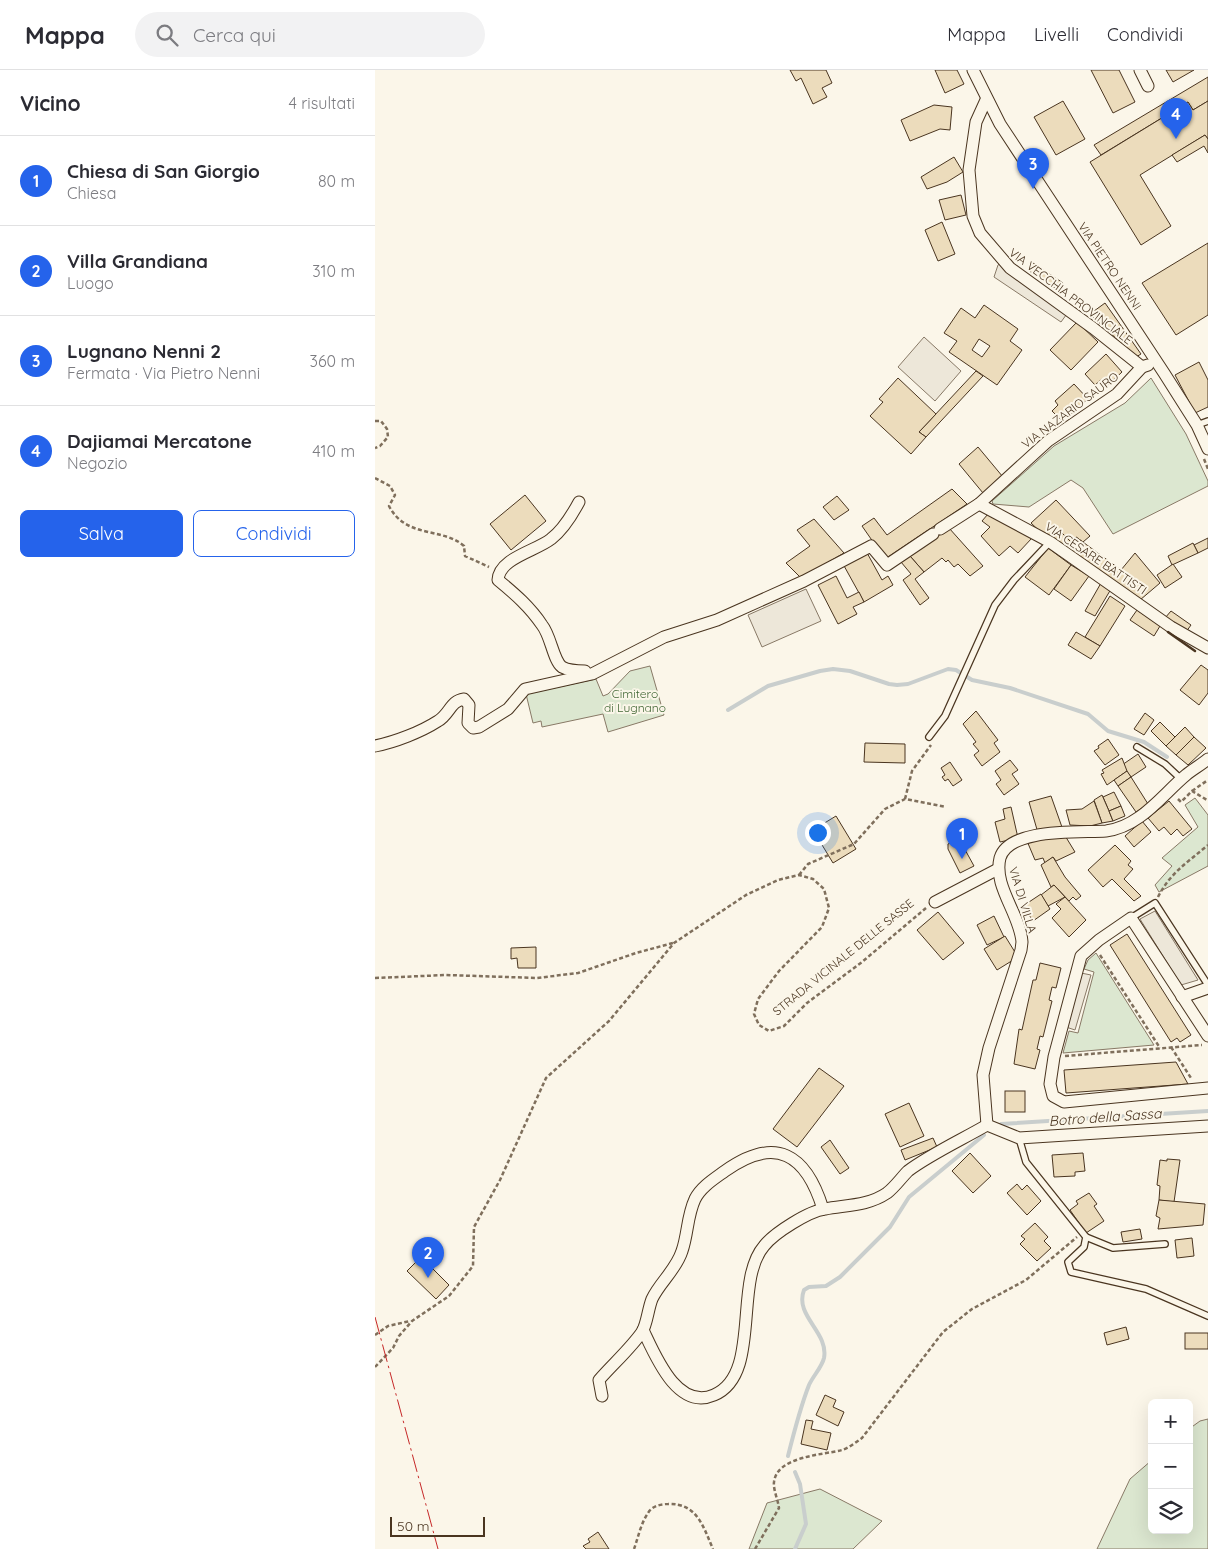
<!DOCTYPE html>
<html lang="it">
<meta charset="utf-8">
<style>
:root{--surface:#fff;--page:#f2f2f3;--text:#2b2b33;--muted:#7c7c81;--line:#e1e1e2;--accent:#2563eb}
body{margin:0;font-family:Quicksand,sans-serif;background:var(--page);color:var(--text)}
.controls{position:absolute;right:15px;bottom:15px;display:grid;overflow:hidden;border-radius:8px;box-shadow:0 5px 20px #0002}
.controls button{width:45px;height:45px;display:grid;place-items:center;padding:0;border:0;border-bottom:1px solid var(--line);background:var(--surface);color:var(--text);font:25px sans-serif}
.scale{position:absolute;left:15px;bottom:12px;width:95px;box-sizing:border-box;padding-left:5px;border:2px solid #4a3520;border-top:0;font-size:14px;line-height:18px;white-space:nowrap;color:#4a3520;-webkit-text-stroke:4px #fbf6e9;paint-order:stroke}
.you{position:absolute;left:442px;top:762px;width:18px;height:18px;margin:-12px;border:4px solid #fff;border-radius:50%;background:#1a73e8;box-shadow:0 0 0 8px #1a73e833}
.badge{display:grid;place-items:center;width:32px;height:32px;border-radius:50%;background:var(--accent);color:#fff;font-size:16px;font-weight:700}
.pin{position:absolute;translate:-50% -41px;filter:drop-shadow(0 1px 2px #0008)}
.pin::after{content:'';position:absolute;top:26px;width:18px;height:15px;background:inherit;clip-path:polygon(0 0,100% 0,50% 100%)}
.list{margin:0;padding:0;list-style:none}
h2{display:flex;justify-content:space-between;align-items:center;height:65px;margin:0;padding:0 20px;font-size:21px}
h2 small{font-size:16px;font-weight:400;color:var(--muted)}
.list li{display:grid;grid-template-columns:32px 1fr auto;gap:15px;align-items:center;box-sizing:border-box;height:90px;padding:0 20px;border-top:1px solid var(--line)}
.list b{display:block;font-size:19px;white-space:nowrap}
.list p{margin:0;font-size:16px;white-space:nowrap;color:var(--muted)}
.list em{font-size:16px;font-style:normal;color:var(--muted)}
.actions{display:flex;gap:10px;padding:15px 20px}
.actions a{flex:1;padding:11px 0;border:1px solid var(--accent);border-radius:8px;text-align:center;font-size:18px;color:var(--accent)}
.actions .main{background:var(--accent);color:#fff}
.icon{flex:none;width:28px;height:28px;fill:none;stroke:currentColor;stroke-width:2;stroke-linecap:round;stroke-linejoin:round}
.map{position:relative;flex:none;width:833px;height:1479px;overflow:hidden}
header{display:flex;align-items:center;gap:30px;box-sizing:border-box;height:70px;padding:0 25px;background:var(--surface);border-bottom:1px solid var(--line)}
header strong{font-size:24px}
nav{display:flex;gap:28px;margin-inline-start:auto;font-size:18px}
.search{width:350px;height:45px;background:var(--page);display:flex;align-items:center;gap:12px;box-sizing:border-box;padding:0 18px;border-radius:28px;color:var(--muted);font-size:19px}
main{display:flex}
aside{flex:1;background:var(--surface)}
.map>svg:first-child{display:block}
</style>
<header>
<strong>Mappa</strong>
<div class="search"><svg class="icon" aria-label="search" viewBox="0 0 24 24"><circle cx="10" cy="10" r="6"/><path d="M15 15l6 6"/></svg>Cerca qui</div>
<nav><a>Mappa</a><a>Livelli</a><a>Condividi</a></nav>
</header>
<main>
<aside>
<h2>Vicino<small>4 risultati</small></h2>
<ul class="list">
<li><span class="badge">1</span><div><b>Chiesa di San Giorgio</b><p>Chiesa</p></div><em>80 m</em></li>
<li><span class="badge">2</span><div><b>Villa Grandiana</b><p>Luogo</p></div><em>310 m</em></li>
<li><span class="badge">3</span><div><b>Lugnano Nenni 2</b><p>Fermata · Via Pietro Nenni</p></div><em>360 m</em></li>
<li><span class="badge">4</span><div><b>Dajiamai Mercatone</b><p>Negozio</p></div><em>410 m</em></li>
</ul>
<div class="actions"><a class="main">Salva</a><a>Condividi</a></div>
</aside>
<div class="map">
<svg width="833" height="1479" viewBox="0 0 833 1479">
<rect width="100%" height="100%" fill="#fbf6e9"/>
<g fill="#dce7d0" stroke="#887966">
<polygon points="776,308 811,364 833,411 833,416 738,464 708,418 696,410 654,437 618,434 617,431 679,376 750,333"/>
<polygon points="275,596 289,645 233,662 228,644 167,657 166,651 158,653 151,624 221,609 228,626 233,624 255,601"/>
<polygon points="820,728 833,745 833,796 784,822 780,815 797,796 787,788 823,757 810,735"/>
<polygon points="721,883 779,975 688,983 694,961 703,963 719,902 709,899 713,890"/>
<polygon points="833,1349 833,1479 722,1479 755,1409 777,1390 777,1460 814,1460 814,1359 825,1351"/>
<polygon points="445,1419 507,1451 478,1479 374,1479 392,1433"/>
</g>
<g fill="#ede7d9" stroke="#887966">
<polygon points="627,192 694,241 686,252 619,207 623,195"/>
<polygon points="549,267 586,301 560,331 523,297"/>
<polygon points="431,519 446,551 387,577 373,545"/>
<polygon points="780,841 823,910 806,915 765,849"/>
<polygon points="706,903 716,905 700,960 691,957"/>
</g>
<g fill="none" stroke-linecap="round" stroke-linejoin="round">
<g stroke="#c9cecd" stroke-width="4">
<polyline points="353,640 393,616 445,601 458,599 475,601 514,614 522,615 533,614 573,599 581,600 597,610 635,618 713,644 733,661 769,672 792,687"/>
<polyline points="626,1054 833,1041"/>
<path d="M 413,1386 C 419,1362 425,1338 434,1315 C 438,1306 447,1297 449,1288 C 454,1262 419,1246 429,1220 L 434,1217 L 451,1216 L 465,1207 L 515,1157 L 534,1127 L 609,1065"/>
<polyline points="420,1402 425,1414 431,1454 420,1479"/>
</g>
</g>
<g fill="#ecdcbc" stroke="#4a3520" fill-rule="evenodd">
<polygon points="415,0 451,0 457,13 447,18 452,27 438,34 426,8 421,11"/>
<polygon points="560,0 582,0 589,14 570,23"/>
<polygon points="716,0 744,0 760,32 738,43"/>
<polygon points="791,0 819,0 798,12"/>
<polygon points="833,7 833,31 818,40 813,32 726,85 719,75"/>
<polygon points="688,31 710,69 681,85 659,47"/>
<polygon points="833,31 833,69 830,65 765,105 796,156 766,175 715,92 813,32 818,40"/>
<polygon points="559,35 577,37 575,60 565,59 535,71 526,50"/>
<polygon points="830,65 833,69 833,83 829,76 802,92 797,85"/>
<polygon points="579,87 588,102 572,112 552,119 546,107"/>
<polygon points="586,125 591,145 570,150 564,130"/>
<polygon points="567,152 580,184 563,191 550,160"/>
<polygon points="833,173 833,245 801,265 767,213"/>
<polygon points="658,193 688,213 683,220 653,200"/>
<polygon points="730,233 766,284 761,287 715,244"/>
<path d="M 609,235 L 643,259 L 635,271 L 647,280 L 622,315 L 574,282 L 582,271 L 569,263 L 586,238 L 600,248 ZM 604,269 L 615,276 L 607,287 L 597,280 Z"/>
<polygon points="702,252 723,272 696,300 675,280"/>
<polygon points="731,284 747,302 733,315 727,309 720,315 710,304"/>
<polygon points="824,292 833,310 833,337 820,343 800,305"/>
<polygon points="601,301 608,306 551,367 544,362"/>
<polygon points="523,308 561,344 544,362 551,367 536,384 495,346 508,332 504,329"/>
<polygon points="699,314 713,329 694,346 692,344 686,350 677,341 683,335 680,331"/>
<polygon points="603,377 628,407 608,423 584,394"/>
<polygon points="577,419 592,434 510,489 487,456 499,448 512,465"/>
<polygon points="150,425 171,451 136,480 115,454"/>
<polygon points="462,426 474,440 459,450 448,437"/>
<polygon points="681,430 715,466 708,472 701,467 696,472 683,459 673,469 656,453"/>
<polygon points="613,444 657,468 643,483 635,476 624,486 606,466 615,457 607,451"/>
<polygon points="439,449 469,483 426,508 411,493 435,476 422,460"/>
<polygon points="574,458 608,496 595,506 583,494 579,497 573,490 571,492 567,488 549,502 535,486"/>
<polygon points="683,459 696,472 701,467 746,500 760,483 785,513 765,530 675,467"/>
<polygon points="833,468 833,478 823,483 819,475"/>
<polygon points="818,473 823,483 797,495 793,486"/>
<polygon points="673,478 696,495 674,525 650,507"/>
<polygon points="491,481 507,510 513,506 518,515 489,532 468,494"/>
<polygon points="535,486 549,502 540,509 554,528 545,535 528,510 536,504 526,492"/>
<polygon points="798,494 807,507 790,518 782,505"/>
<polygon points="696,495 714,506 696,531 679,519"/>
<polygon points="461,506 472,528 484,522 489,532 478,537 482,544 463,554 443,515"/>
<polygon points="726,513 736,519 720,546 710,541"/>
<polygon points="735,526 750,536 725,576 710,567"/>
<polygon points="762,540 785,556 779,566 755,550"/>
<polygon points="796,541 816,555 811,562 790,548"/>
<polygon points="701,562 725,576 716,589 693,575"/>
<polygon points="826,595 833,600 833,623 824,635 805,620"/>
<polygon points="601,641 623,670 619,673 625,682 607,696 599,685 604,681 598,674 601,672 588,654"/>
<polygon points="770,643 779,650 769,665 759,659"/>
<polygon points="785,652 800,667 791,676 776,661"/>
<polygon points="810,657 819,667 801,685 791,676"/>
<polygon points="819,667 831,678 813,695 801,685"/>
<polygon points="733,669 744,685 730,695 719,681 724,678 723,676"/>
<polygon points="490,673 530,674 530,693 489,692"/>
<polygon points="763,684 771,697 756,707 747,695"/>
<polygon points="747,688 752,701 732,715 726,704 729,703 727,700"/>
<polygon points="635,690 643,700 637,704 644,714 629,725 621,714 626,710 620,701"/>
<polygon points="575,692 587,710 578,716 573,709 570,711 567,707 570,705 566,698"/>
<polygon points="752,701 756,707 743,716 739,710"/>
<polygon points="756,707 773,734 761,742 743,716"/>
<polygon points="739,722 746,736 734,741 728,727"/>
<polygon points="727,725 734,741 738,751 727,753 719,730"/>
<polygon points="676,726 688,760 663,763 654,732"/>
<polygon points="719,731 727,753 715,756 695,755 691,740 707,739"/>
<polygon points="794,731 817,759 808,766 802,759 796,765 789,757 784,761 773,748"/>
<polygon points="746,736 750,746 738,751 734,741"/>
<polygon points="636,737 643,768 625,772 620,752 630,749 628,739"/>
<polygon points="461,746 481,779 458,793 438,760"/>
<polygon points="767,751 776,762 759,777 750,766"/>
<polygon points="689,764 700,782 681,791 678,787 670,793 668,788 660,790 652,771"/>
<polygon points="581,770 588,776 599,796 585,803 573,779 573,774"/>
<polygon points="740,775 756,791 753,795 758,799 749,809 766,826 759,831 737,809 728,817 713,800"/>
<polygon points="678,787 690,807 706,826 701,830 698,827 694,831 679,815 676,817 666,795"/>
<polygon points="679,815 690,827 673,836 666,825"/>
<polygon points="666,824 675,839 658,851 648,836"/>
<polygon points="690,827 711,850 694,867 677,848 686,839 681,834"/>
<polygon points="563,842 589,873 568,890 542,860"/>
<polygon points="619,846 629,867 612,875 602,855"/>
<polygon points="752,864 816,965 805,972 802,968 796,972 735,875"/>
<polygon points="630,866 643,887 622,900 609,879"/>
<polygon points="161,877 161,898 143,898 142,888 136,889 136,878"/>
<polygon points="665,893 686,898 681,918 677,917 674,930 677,931 668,967 665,966 662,979 665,980 660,999 639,994 644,959 647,960 658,910 661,910"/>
<polygon points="801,992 813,1014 691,1023 689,1000"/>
<polygon points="444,998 469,1016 422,1077 398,1059"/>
<rect x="630" y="1021" width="20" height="21"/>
<polygon points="534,1033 549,1066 525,1077 510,1044"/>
<polygon points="558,1068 562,1077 530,1090 526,1080"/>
<polygon points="455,1070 474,1098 465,1104 446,1077"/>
<polygon points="595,1083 616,1106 598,1123 577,1101"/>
<polygon points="708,1083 710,1101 700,1102 700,1106 679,1107 677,1085"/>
<polygon points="792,1089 805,1090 799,1132 784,1130 785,1116 782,1115 785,1090 792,1091"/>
<polygon points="642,1114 647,1120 652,1115 666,1131 652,1145 632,1123"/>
<polygon points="714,1123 722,1134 719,1136 729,1151 711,1163 695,1140 703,1134 701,1131"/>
<polygon points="784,1130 830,1134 828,1155 783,1159 785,1148 781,1146"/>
<polygon points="660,1153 673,1167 669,1171 676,1178 662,1191 645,1174 650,1169 646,1166"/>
<polygon points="765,1159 767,1169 748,1172 746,1162"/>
<polygon points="817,1168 819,1186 802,1188 800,1170"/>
<polygon points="46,1187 74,1215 61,1229 32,1201"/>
<polygon points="751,1257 754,1269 732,1275 729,1263"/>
<rect x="810" y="1263" width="23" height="16"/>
<polygon points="450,1325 461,1330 458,1337 469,1342 463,1356 441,1345"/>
<polygon points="431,1350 438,1351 436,1359 456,1363 452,1380 426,1374"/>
<polygon points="223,1462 234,1479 211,1479 208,1476 215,1472 213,1469"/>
</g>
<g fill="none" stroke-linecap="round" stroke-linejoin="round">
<defs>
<g id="lane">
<polyline points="822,355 833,351"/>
<polyline points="554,667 570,646 620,535 639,510 675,472"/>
<polyline points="762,677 790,694 806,709"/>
<polyline points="756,848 780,833 833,915"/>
<polyline points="644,1068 651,1092 711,1167 709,1177 693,1192 696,1202 771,1219 833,1246"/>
<polyline points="711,1167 738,1178 790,1174"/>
</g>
<g id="street">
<polyline points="598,0 625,54 789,303 822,355 833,379"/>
<polyline points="765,0 773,16"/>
<polyline points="611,30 601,52 594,100 598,146 605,163 635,198 718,258 767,297"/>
<path d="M 204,432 C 197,445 188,460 176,469 C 161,481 124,488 123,510 C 140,524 155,537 167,555 C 176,566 178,590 187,597 C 194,601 202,601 210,601"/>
<polyline points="604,434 675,472 796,557 833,578"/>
<polyline points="565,459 604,434 673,371 742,324 767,297 773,295"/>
<path d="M 0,676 C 20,672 46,662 63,651 C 75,644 75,631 89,629 L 94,635 L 93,653 L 98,658 L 104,657 L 133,639 L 150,619 L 217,604 L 289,567 L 342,550 L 429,511 L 496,476 L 512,495 L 558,464"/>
<polyline points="560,832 623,799"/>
<polyline points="807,927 833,918"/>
<polyline points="833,966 756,848 724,870 706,886 679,987 675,1014 678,1026 689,1032 833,1018"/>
<path d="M 612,1055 L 608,1005 L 614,978 L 646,880 L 647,872 C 645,844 618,816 625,788 C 634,757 707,763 731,761 C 765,757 787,725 811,705 C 818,699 826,695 833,689"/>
<polyline points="612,1055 644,1068 833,1056"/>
<path d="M 268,1260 C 280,1285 302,1341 339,1325 C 387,1305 358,1212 389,1176 C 399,1163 434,1141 450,1139 C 471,1135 493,1136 512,1123 C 520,1117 526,1108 533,1101 C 554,1085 588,1069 612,1055"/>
<path d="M 227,1326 L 224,1310 C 238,1294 255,1279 267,1262 C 272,1254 273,1239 277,1229 C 285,1212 301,1200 307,1181 C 313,1164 312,1146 320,1129 C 326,1117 339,1109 350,1101 C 401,1065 431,1084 448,1139"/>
</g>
</defs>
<use href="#lane" stroke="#4a3520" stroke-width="8"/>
<use href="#street" stroke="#4a3520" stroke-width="13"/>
<g stroke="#7f6f5c" stroke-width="2.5" stroke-dasharray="4 2.5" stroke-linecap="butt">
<polyline points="0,351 6,351 12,359 13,367 5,376 0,378"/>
<polyline points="829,389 833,399"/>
<path d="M 0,408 L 15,416 L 20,425 L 14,436 C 31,469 68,457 89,476 L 90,486 L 114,497"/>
<polyline points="817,721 833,710"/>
<polyline points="530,729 537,701 556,675"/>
<polyline points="803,729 806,732 817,721 832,730"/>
<polyline points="424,805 433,794 479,774 510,739 530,729 571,737"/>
<path d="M 783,827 C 795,803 813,792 833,775"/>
<polyline points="725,885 785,978"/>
<polyline points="0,908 71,905 162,908 203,903 261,883 298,873"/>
<polyline points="796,977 816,1008"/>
<polyline points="690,986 827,975"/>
<polyline points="0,1265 13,1256 35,1251"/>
<polyline points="0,1297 18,1278 24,1266 37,1251 74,1226 98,1196 99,1157 125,1110 171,1008 234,951 299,873 371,825 403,810 424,805 438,809 449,819 454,838 447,857 404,901 383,929 379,944 384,955 394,961 409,956 432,933 487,892 551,838"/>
<path d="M 259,1479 C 263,1468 266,1453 273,1443 C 277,1436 286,1434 293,1434 C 322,1433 328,1456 338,1479"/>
<path d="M 380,1479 L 404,1438 C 403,1430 398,1419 399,1412 C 402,1386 448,1385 467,1380 C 474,1378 481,1372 487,1368 L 568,1262 L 597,1239 L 651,1210 L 702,1167"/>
</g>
<use href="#lane" stroke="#fbf6e9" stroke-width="5.5"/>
<use href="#street" stroke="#fbf6e9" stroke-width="11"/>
<polyline stroke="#4a3520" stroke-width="2.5" points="793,562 820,581"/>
<polyline stroke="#c62828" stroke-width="1" stroke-dasharray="18 4 2.5 4" stroke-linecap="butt" points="0,1247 63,1479"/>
</g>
<g text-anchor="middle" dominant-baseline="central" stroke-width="4" stroke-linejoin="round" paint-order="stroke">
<g font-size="12" fill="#4a3520" stroke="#fbf6e9">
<text transform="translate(735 196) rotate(56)">VIA PIETRO NENNI</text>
<text transform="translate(696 226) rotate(37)">VIA VECCHIA PROVINCIALE</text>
<text transform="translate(695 340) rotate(-37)">VIA NAZARIO SAURO</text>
<text transform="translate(721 488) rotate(34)">VIA CESARE BATTISTI</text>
<text transform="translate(648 830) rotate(73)">VIA DI VILLA</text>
<text transform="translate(468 887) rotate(-39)">STRADA VICINALE DELLE SASSE</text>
</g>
<g font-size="12" fill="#436837" stroke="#fbf6e9">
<text x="260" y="623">Cimitero<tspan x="260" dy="14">di Lugnano</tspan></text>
</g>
<g font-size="14" font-style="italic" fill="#4a3520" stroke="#fbf6e9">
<text transform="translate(730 1047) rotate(-4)">Botro della Sassa</text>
</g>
</g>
</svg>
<div class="controls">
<button>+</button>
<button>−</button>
<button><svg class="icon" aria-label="layers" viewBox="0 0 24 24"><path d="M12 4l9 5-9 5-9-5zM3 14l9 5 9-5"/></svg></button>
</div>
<div class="scale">50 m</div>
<div class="you"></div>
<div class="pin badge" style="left:587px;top:789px">1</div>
<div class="pin badge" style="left:53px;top:1208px">2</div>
<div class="pin badge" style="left:658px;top:119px">3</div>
<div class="pin badge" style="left:801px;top:69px">4</div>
</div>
</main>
